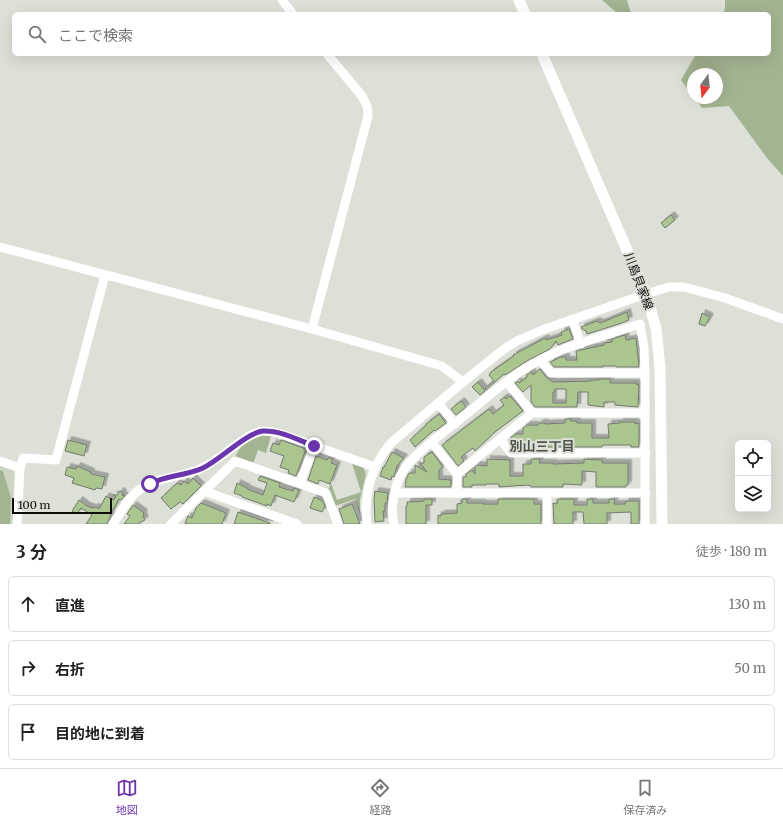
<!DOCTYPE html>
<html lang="ja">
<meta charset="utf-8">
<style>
:root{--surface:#fff;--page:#f6f6f6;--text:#222;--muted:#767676;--line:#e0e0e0;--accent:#6b36ad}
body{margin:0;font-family:Merriweather,"Noto Sans JP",serif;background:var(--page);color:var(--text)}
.controls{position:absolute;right:12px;bottom:12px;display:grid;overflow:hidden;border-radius:6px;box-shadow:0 4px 16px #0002}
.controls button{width:36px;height:36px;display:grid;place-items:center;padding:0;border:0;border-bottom:1px solid var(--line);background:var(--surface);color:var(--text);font:20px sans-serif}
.compass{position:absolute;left:687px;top:68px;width:36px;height:36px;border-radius:50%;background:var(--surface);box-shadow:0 4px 16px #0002;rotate:195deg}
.scale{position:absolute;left:12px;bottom:10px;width:100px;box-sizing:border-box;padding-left:4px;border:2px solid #0d0e0b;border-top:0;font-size:11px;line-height:14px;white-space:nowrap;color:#0d0e0b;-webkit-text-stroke:3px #dce0d7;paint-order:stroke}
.stop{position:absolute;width:12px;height:12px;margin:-9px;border:3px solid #6b36ad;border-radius:50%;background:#fff}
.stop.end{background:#6b36ad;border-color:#fff;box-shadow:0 1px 4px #0008}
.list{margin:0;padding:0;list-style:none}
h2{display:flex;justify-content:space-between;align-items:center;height:52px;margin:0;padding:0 16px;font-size:17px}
h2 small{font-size:13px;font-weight:400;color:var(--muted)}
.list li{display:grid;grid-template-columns:26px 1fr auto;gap:12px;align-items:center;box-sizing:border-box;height:56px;margin:0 8px 8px;padding:0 8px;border:1px solid var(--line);border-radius:6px}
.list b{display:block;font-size:15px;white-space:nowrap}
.list em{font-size:13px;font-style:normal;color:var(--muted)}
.icon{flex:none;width:22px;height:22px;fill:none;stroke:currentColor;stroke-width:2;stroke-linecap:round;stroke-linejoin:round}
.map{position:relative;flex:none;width:783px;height:524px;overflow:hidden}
.search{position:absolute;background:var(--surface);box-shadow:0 4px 16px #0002;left:12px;right:12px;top:12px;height:44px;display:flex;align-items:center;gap:10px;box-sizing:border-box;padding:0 14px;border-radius:6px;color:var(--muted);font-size:15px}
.sheet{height:244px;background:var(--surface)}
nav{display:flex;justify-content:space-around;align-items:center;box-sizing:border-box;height:56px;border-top:1px solid var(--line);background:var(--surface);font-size:11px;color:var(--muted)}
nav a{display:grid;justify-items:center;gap:2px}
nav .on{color:var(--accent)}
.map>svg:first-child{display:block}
</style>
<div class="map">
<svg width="783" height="524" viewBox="0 0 783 524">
<defs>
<filter id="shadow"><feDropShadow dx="3.5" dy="-3.5" stdDeviation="0" flood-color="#0004"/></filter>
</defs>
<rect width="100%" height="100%" fill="#dce0d7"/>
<polygon fill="#cdd5c5" points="0,464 14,469 13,524 0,524"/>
<g fill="#a3b492">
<polygon points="602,0 627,0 631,14 618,14"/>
<polygon points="725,0 783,0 783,176 767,158 729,106 702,108 695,98 717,98 717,74 693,74 693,96 681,80 696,54 769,54 769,14 723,14 725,8"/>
<path d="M 264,434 L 271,436 L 266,453 L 258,450 L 253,464 L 235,457 C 243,442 247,439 264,434 Z"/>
<polygon points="352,463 363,467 366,474 360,500 360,514 355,499 335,506 328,490 331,483 337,500 361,492"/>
<polygon points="0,470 3,471 11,498 10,524 0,524"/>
</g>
<g fill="#abc58f" stroke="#747870" fill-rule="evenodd" filter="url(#shadow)">
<polygon points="671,215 675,220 665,228 661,223"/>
<polygon points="627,312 629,320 619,324 587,334 586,331 582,329 581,327 597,321 600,323"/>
<polygon points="702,313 710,317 705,326 699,324"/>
<polygon points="569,329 573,339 558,345 556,341 550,349 527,361 505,375 504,374 486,390 485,388 494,381 489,375 491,372 514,356 513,355 545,338 546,340 562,335 561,332"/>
<polygon points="625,335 626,340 636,338 639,367 616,367 616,366 603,366 603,367 554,367 550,362 561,357 566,357 566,360 577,360 576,351 604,345 604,343 612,342 612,339"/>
<path d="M 540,369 L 546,377 L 553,382 L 591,381 L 591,380 L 599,380 L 599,379 L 610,379 L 610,383 L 636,383 L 636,384 L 639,385 L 638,407 L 615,405 L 615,402 L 604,402 L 604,407 L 588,405 L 588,392 L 578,392 L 577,407 L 535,407 L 531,402 L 531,385 L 523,392 L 515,383 L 518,381 L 519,383 L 527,377 L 526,375 L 532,372 L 533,375 ZM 555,389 L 566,389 L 566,403 L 553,403 L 553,392 L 555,392 Z"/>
<polygon points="478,382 485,391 480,395 472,387"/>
<polygon points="510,396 523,411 495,432 475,451 473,448 461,457 464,461 458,466 442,445 489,409 493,414 504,405 500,400 505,397 506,399"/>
<polygon points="461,401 466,407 456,415 451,409"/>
<polygon points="439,414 446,423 435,431 434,430 415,447 410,440 426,425 426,424"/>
<polygon points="565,419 571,419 571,421 577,421 577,423 592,423 592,438 609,438 608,424 620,423 620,422 635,422 635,424 639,423 639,447 631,447 631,445 603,445 602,447 542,447 542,446 513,445 511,444 511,437 516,434 523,434 523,428 527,425 535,425 536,426 540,423 545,423 545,424 565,423"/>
<polygon points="68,440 87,445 84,456 65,451"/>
<polygon points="281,440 306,449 296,476 288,473 289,470 280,467 284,456 270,451 273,443 279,445"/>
<polygon points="392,452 404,458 397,466 394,477 392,476 391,480 380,476 383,467 384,467"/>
<polygon points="432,452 443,467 439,470 439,479 451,480 451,487 405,487 406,479 409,473 415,473 415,465 427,472 420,463 424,463 424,457"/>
<polygon points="316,456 327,460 328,458 333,459 331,463 337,465 330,484 319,480 318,484 308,480"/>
<polygon points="487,459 510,460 510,476 523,476 523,464 531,464 531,459 540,459 539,463 553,463 553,464 584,463 584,459 602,460 602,463 628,463 628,485 626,485 626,487 596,487 596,472 582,471 582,485 563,484 563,487 531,487 531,486 528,485 499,487 499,484 486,484 486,485 472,485 472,487 463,487 463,477 466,477 466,474 472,470 475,474 475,467 477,465 487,466"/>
<polygon points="77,466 91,472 91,474 105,477 102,489 96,488 95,490 72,483 74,478 65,475 67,467 76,469"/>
<polygon points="260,476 280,483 279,487 293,491 294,488 299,490 294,502 275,495 271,506 267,504 267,506 242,497 242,496 234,493 237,483 247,488 247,489 263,495 267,483 258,480"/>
<polygon points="193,478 201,486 183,504 180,502 171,509 161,498 177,483 181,485 184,481 188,484"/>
<polygon points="120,491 123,493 122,495 125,496 121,500 119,499 110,515 111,515 107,524 86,524 92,515 81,508 77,514 72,511 79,500 87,506 93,508 96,507 99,509 106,496 113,500 116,497 113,495 117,495"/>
<polygon points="375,491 388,493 387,503 385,503 385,511 383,511 384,521 375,522 374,499"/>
<polygon points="314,497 323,501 325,506 322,512 310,508"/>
<polygon points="424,499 432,499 432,505 426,505 426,524 406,524 406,506 407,506 407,502 424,501"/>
<polygon points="462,499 467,499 467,503 483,503 483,504 498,504 498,499 534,499 534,504 541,504 541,524 438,524 438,515 441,516 441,514 457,513 457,504 462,503"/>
<polygon points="558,499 574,499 574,505 587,505 587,499 593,499 593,503 609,503 609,499 615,499 614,504 625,504 626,501 639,501 639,524 631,524 631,512 607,513 607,524 584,524 583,512 573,512 573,524 554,524 553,503 557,504"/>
<polygon points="201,503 226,513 222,524 188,524 185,523 188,516 192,518 196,508"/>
<polygon points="352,504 360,524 344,524 339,509"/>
<polygon points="133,505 143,512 144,513 143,516 145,520 138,524 124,524 130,516 127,514"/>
<polygon points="238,512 270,523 270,524 234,524"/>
</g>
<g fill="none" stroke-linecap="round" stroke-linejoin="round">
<g stroke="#fff" stroke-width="9">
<polyline points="282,0 293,14"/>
<polyline points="0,247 312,329 442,366 463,382"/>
<polyline points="572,319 581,344"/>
<polyline points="312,329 368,116 367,106 362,96 327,54"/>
<polyline points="540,360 551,373 645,373"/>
<polyline points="507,382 532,413"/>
<polyline points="438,403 455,424"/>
<polyline points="500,439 511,453 646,453"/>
<polyline points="432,443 457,474 457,493"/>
<polyline points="0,461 20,468"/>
<polyline points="457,474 532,413 645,413"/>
<polyline points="300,483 314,446"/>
<polyline points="204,491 297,524"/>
<polyline points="395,493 646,493"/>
<polyline points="547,493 547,524"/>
<polyline points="17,524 20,468 23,458 56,460 105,275"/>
<path d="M 113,524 C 121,512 128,498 139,490 C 158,476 182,478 202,468 C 220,460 245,434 262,431 C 267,431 273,432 278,433 L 375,467"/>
<polyline points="171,524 235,461 326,493 338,524"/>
<path d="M 367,524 C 363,495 372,465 391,443 L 463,382 L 504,349 L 517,341 L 542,330 L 646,294 L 669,287 L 684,287 L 725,298 L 783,319"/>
<path d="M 394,524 C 390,507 394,486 403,471 C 414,453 447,430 464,416 C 488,397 512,374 540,360 C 571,344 607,335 640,324 L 644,347 L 645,373 L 645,524"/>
</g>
<g stroke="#fff" stroke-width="11">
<polyline points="519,0 525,14"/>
<polyline points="542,54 646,294 656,328 660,368 662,524"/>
</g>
</g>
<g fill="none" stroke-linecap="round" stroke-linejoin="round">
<path stroke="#6b36ad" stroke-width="5" d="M 150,484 C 166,475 186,476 203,468 C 220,460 246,433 263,431 C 280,430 298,440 314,446"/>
</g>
<g text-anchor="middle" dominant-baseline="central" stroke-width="4" stroke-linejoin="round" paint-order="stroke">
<g font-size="12" fill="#0d0e0b" stroke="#dce0d7">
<text transform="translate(639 281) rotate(69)">川島貝家線</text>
</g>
<g font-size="13" font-weight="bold" fill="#4f534b" stroke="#dce0d7">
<text x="542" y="446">別山三丁目</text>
</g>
</g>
</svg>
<div class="controls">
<button><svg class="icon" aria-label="locate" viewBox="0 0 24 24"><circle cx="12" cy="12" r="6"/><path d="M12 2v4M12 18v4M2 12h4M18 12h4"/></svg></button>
<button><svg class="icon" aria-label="layers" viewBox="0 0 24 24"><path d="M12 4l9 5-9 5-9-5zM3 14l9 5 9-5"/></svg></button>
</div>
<svg class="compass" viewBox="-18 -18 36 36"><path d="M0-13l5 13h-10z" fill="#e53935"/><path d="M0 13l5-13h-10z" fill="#767676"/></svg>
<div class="scale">100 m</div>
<div class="stop" style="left:150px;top:484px"></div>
<div class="stop end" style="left:314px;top:446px"></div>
<div class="search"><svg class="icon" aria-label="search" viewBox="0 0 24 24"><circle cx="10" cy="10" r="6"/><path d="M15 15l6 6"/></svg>ここで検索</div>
</div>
<section class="sheet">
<h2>3 分<small>徒歩 · 180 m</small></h2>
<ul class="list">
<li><svg class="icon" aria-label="ahead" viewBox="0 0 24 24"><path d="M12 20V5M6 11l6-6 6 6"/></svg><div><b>直進</b></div><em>130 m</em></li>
<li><svg class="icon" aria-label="right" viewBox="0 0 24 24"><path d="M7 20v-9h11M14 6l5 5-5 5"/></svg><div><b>右折</b></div><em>50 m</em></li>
<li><svg class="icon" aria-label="arrive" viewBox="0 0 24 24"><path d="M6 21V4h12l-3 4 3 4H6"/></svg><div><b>目的地に到着</b></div></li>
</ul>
</section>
<nav>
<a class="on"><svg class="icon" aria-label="map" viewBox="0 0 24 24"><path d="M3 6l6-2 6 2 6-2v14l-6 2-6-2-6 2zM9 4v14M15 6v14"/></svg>地図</a>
<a><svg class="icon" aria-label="directions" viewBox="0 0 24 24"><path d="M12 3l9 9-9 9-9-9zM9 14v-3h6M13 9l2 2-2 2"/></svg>経路</a>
<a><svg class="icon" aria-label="saved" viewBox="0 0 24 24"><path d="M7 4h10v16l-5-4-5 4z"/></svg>保存済み</a>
</nav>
